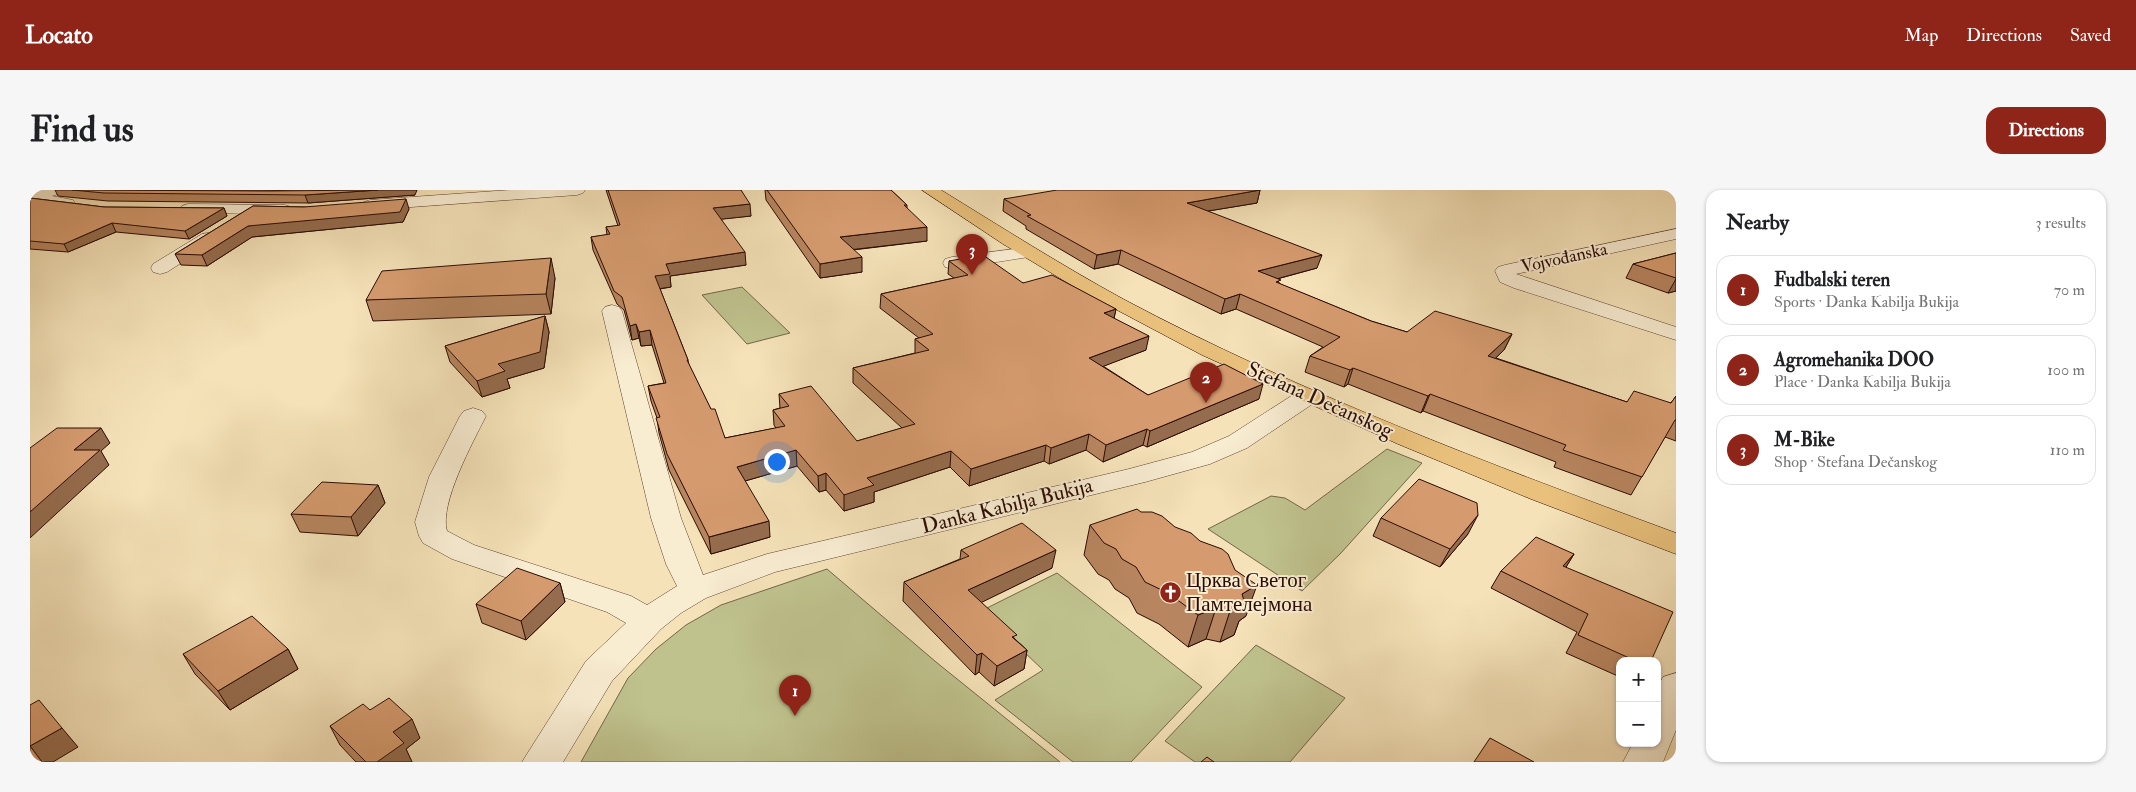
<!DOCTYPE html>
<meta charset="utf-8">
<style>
:root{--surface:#fff;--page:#f6f6f6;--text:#202124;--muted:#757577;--line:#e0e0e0;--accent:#8f2418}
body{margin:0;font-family:"IM FELL Double Pica",serif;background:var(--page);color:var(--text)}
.controls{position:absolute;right:15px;bottom:15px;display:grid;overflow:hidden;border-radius:10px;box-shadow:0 1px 4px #0004}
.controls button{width:45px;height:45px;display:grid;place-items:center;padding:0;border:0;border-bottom:1px solid var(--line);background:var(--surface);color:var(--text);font:25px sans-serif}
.you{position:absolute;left:746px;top:271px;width:18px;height:18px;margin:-12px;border:4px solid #fff;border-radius:50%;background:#1a73e8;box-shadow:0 0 0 8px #1a73e833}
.badge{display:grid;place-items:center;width:32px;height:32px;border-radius:50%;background:var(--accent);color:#fff;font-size:16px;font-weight:700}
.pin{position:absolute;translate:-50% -41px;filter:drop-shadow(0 1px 2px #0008)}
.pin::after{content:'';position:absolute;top:26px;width:18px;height:15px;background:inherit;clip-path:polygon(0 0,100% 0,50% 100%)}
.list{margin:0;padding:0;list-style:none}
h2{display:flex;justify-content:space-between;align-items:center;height:65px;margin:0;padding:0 20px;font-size:21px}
h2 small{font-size:16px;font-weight:400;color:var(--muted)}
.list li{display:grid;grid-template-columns:32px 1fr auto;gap:15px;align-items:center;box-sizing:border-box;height:70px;margin:0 10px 10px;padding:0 10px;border:1px solid var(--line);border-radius:15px}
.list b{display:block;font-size:19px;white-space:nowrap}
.list p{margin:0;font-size:16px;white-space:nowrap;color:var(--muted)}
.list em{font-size:16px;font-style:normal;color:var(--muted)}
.map{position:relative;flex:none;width:1646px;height:572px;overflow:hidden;border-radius:15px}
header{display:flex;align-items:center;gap:30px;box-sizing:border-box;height:70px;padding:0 25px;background:var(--accent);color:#fff}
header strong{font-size:24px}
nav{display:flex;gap:28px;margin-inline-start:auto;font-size:18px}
.intro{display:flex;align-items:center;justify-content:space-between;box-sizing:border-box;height:120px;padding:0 30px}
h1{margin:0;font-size:35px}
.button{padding:12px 22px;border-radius:15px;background:var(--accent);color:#fff;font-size:18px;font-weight:700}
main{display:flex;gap:30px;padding:0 30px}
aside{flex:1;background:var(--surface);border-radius:15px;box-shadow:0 1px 4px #0004}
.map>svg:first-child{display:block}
</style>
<header>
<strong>Locato</strong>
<nav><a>Map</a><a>Directions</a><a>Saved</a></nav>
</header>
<div class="intro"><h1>Find us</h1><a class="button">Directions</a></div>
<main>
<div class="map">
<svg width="1646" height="572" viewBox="0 0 1646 572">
<rect width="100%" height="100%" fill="#f5e2b8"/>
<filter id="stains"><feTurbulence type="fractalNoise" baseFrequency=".004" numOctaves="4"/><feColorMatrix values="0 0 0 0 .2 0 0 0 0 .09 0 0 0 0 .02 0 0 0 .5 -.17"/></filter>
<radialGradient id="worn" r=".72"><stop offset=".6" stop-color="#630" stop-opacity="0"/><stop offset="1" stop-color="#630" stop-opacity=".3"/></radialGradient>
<g fill="#bfc28d" stroke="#746648">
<polygon points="712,97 760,143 717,154 672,105"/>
<polygon points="1357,259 1392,273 1311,363 1272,401 1178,339 1241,306 1255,308 1275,320"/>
<polygon points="797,379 906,472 1030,572 551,572 598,488 626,459 656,435 691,415"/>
<polygon points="1027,383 1172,497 1101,572 1043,572 965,510 1013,480 951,421"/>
<polygon points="1226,455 1315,508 1260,572 1165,572 1135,551"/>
</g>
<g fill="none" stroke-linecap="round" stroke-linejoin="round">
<defs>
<g id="minor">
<polygon points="9,0 33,0 31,3 22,6 43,10 45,13 43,16 37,18 0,13 0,3"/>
<polygon points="481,0 555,0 553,3 547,5 340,20 334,18 332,15 334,12 340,10"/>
<polygon points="158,14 255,15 261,17 263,20 261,23 255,25 152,22 150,19 152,16"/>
<polygon points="1646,39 1646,49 1486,84 1646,137 1646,150 1484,98 1470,92 1465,81 1468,77 1475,75"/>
<polygon points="178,43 184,44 187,48 184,52 137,82 130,84 123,82 121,78 123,74 172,44"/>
<polygon points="999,57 1005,58 1008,62 1005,66 922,79 915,77 913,73 915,69 922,67"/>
<path d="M 582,115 L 589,117 L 592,121 L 651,328 L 673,385 L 737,364 L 1099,279 L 1162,262 L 1199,246 L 1269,201 L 1278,199 L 1287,201 L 1290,206 L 1287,211 L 1217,258 L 1180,274 L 1115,292 L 745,382 L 676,408 L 651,423 L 631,439 L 582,491 L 533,572 L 492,572 L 556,471 L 596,433 L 577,422 L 422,369 L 393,353 L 389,346 L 385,332 L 399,287 L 430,226 L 434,221 L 443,218 L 452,221 L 456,226 C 443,252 409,314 417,341 L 444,355 L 601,406 L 617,415 L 647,396 L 636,374 L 621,328 L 572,121 L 575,117 Z"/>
<polygon points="1646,483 1646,540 1633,572 1593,572 1603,553 1627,553 1627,498 1633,487"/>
</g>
<path id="major" d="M 892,0 L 911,0 C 971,37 1031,75 1093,109 C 1270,203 1459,274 1646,343 L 1646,364 L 1501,309 L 1368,254 L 1172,165 L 1053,102 L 973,54 Z"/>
</defs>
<use href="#minor" stroke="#5d4130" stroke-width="1"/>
<use href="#major" stroke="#2a0b02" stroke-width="1"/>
<use href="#minor" fill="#f8ecd1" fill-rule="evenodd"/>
<use href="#major" fill="#eac17c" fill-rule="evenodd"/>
</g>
<g fill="#b7855f" stroke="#2a0b02">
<polygon points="25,0 233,0 385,5 278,13 78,11 28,6"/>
<polygon points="576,0 711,0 721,26 691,29 716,75 640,86 641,97 630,99 658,170 659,175 695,248 746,238 744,235 743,220 750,218 749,204 827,251 872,238 823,193 823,178 885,163 885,149 889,148 850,118 851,104 924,88 918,84 919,71 993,93 1086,119 1084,128 1116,160 1073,176 1118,205 1229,209 1117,257 1113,255 1073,272 1056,260 1019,274 1014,271 939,296 920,277 844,302 844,312 814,321 796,300 789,302 767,276 715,291 740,347 681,364 639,280 629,243 627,228 621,211 618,196 634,193 622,155 611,156 609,148 602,150 594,120 587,114 563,60 561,47 577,45 576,37 588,36"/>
<polygon points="735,0 861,0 877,15 877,18 897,51 823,60 832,82 790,88 736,10"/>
<polygon points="1230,0 1227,13 1178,21 1287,78 1247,89 1250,94 1341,131 1377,142 1482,144 1474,160 1466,168 1597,212 1641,213 1646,206 1646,251 1635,247 1601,305 1524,277 1526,272 1393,221 1391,223 1318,194 1314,197 1275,182 1280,166 1293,157 1206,119 1191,124 1088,74 1064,79 996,39 996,36 973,21 974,9"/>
<polygon points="0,8 74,17 194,18 197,26 159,49 86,42 38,62 0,59"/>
<polygon points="223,16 379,19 373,32 222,47 177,76 151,75 145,64"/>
<polygon points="1646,63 1646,101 1638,103 1596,88 1603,74"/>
<polygon points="525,88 521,124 343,131 336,110"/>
<polygon points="515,126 519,142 514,178 477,189 480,198 452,207 420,172 415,156"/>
<polygon points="348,295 355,313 328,346 270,342 261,324"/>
<polygon points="1351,328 1438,344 1410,377 1343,346"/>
<polygon points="1060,335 1216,426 1209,431 1204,445 1190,452 1176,449 1158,457 1129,434 1107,423 1099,408 1085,399 1079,390 1068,384 1054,365"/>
<polygon points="931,360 1022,378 951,412 986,450 997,460 994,479 964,496 949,482 945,485 873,411 874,392 930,369"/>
<polygon points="1544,364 1536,377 1621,471 1590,471 1590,487 1536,463 1547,442 1461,398 1471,381"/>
<polygon points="530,393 535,412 496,450 452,433 446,414"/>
<polygon points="258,459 268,479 200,520 165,484 153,464"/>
<polygon points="340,520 390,548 376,559 382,572 326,572 310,555 300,536"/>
</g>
<g fill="#956c4d" stroke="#2a0b02">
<polygon points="348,0 387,0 385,5 278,13 275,5"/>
<polygon points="1230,0 1227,13 1154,25 1157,13"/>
<polygon points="376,9 379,19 373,32 222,47 177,76 172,65 218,36"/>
<polygon points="720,14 721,26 684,30 683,18"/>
<polygon points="194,18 197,26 159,49 155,41"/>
<polygon points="82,33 86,42 38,62 34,54"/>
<polygon points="897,37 897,51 810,61 810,47"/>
<polygon points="1091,60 1088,74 1064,79 1067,65"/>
<polygon points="715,62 716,75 640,86 641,97 627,99 625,86 636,74"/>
<polygon points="1292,65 1287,78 1224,95 1228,81"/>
<polygon points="832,67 832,82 790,88 790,74"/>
<polygon points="521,68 525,88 521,124 516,104"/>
<polygon points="1646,89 1646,101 1638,103"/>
<polygon points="1210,104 1206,119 1191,124 1195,109"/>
<polygon points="1086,119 1083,133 1074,123"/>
<polygon points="515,126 519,142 514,178 477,189 480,198 452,207 447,191 468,174"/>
<polygon points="606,134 609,148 602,150 600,136"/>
<polygon points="620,140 622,155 611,156 609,142"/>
<polygon points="1482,144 1474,160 1451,182 1458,166"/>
<polygon points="1119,146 1116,160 1056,183 1059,168"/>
<polygon points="1323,178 1318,194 1314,197 1320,180"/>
<polygon points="1233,194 1229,209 1117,257 1120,241"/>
<polygon points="1400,204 1393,221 1391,223 1398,206"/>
<polygon points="71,238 80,253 71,261 79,275 0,348 0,322 44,260"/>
<polygon points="1117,239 1113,255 1073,272 1076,255"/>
<polygon points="1059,244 1056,260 1019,274 1021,258"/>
<polygon points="1016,255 1014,271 939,296 941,279"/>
<polygon points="766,260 767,276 708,293 707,277"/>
<polygon points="921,261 920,277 844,302 844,312 814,321 814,305 837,288"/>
<polygon points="796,283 796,300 789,302 788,286"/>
<polygon points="348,295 355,313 328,346 321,327"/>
<polygon points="1448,325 1438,344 1410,377 1420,359"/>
<polygon points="739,331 740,347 681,364 679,347"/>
<polygon points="1026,360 1022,378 936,420 938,400"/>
<polygon points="1544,364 1533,382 1533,376"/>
<polygon points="530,393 535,412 496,450 491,431"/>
<polygon points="1227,395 1216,426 1209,431 1204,445 1190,452 1200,421 1212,404"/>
<polygon points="1186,418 1176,449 1158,457 1168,425"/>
<polygon points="258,459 268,479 200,520 188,501"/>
<polygon points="997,460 994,479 964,496 967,476"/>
<polygon points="952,463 949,482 945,485 947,465"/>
<polygon points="382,529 390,548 376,559 382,572 347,572 363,542"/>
<polygon points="32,538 48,557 23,572 12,572 0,556"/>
</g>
<g fill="#d59b6e" stroke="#2a0b02">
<polygon points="42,0 238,1 348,0 275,5 74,3"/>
<polygon points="578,0 711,0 720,14 683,18 715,62 636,74 640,84 625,86 658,170 657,170 681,219 685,219 695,248 755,236 743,220 759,216 749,204 781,196 827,251 885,234 823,178 899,160 885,149 903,144 851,104 938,85 919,71 953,65 993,93 1022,85 1086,119 1074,123 1119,146 1059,168 1118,205 1194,174 1233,194 1120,241 1117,239 1076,255 1059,244 1021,258 1016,255 941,279 921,261 837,288 844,295 814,305 796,283 788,286 766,260 707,277 739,331 679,347 637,264 626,228 630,227 618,196 636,193 620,140 609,142 606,134 600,136 592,107 584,101 561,47 580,44 576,37 590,35"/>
<polygon points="737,0 861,0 877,15 874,15 897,37 810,47 832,67 790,74"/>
<polygon points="1027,0 1230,0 1157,13 1292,65 1228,81 1251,90 1246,92 1341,131 1377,142 1405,121 1482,144 1458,166 1597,212 1604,201 1641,213 1646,206 1646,230 1645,230 1612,287 1533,260 1536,255 1400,204 1398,206 1323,178 1320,180 1280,166 1310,147 1210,104 1195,109 1091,60 1067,65 997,26 1001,25 974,9"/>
<polygon points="0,8 74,17 194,18 155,41 82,33 34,54 0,51"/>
<polygon points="376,9 370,22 218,36 172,65 145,64 223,16 274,17"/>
<polygon points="1646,63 1646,88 1603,74"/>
<polygon points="521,68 516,104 336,110 352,81"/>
<polygon points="515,126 510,162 468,174 475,181 447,191 415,156"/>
<polygon points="27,238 71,238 44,260 70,260 0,322 0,258"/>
<polygon points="1389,289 1447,313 1448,325 1420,359 1351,328"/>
<polygon points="292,292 348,295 321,327 261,324"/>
<polygon points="1107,319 1111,322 1122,322 1132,326 1145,337 1161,343 1170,351 1192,359 1198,364 1205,380 1227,395 1212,404 1215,414 1200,421 1186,418 1168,425 1138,403 1115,392 1106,377 1092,369 1086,359 1074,353 1060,335"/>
<polygon points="992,333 1026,360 938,400 987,445 982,447 997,460 967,476 952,463 947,465 874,392 939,366 931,360"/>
<polygon points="1506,347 1544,364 1533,376 1643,422 1621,471 1606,471 1548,445 1558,424 1471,381"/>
<polygon points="487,378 530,393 491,431 446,414"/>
<polygon points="222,426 258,459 188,501 153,464"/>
<polygon points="359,508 382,529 363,542 374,553 347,572 336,572 300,536 333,514 340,520"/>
<polygon points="9,510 32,538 0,556 12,572 0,572 0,515"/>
<polygon points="1460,548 1504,572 1444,572"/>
<polygon points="1177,567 1184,572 1171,572"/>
</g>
<defs>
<symbol id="church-disc" viewBox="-11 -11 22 22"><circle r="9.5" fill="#8f2418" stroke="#f8ecd1"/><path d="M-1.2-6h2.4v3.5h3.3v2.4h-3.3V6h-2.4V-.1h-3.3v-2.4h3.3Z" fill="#fff"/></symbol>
</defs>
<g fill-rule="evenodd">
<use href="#church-disc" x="1128" y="390" width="25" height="25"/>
</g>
<g text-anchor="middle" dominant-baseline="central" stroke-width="4" stroke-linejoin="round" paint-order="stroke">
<g font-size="18" fill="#2a0b02" stroke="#f8ecd1">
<text transform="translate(1534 68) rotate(-12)">Vojvođanska</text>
</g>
<g font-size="21" fill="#2a0b02" stroke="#f8ecd1">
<text transform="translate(1290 210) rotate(24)">Stefana Dečanskog</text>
<text transform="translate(977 316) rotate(-14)">Danka Kabilja Bukija</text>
</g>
<g font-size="21" fill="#2a0b02" stroke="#f8ecd1" text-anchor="start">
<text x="1156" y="390">Црква Светог<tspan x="1156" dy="24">Памтелејмона</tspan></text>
</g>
</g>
<rect width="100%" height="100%" filter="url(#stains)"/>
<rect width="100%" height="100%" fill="url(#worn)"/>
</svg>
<div class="controls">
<button>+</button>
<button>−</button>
</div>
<div class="you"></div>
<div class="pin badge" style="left:765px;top:526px">1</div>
<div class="pin badge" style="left:1176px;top:213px">2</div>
<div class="pin badge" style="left:942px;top:85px">3</div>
</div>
<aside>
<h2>Nearby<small>3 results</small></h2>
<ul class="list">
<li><span class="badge">1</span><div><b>Fudbalski teren</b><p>Sports · Danka Kabilja Bukija</p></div><em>70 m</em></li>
<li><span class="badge">2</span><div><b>Agromehanika DOO</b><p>Place · Danka Kabilja Bukija</p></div><em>100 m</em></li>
<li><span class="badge">3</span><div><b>M-Bike</b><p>Shop · Stefana Dečanskog</p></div><em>110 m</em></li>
</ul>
</aside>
</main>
